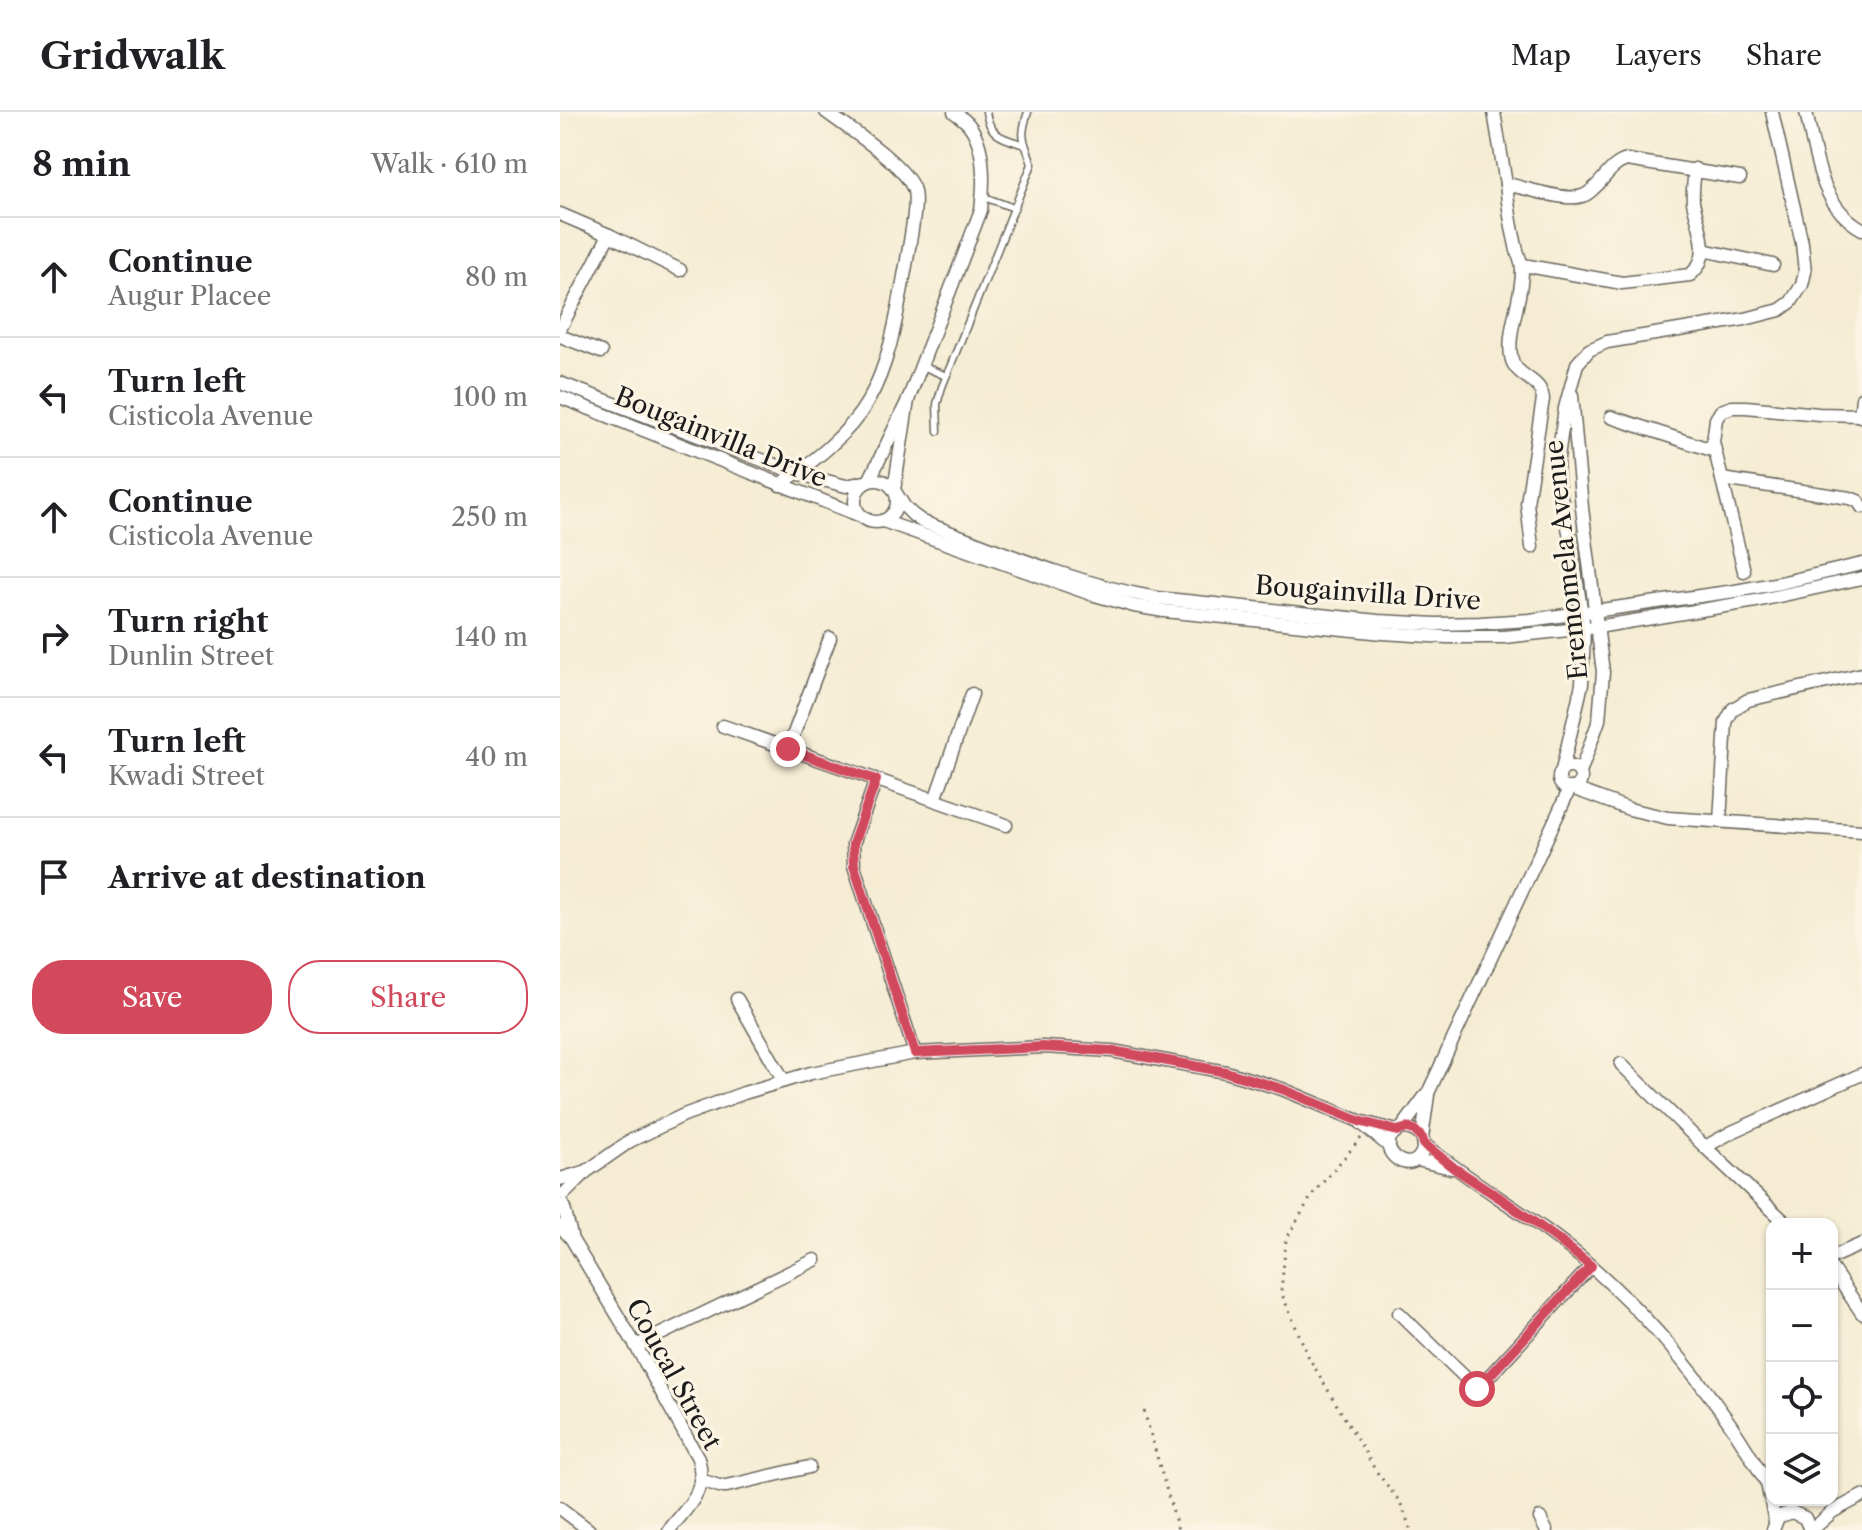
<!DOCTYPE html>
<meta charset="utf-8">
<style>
:root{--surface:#fff;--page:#f6f6f6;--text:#202124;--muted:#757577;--line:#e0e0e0;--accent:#d1495b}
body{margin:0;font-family:"Libre Caslon Text",serif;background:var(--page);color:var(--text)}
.controls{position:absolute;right:24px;bottom:24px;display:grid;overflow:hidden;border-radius:16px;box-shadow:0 2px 6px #0004}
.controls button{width:72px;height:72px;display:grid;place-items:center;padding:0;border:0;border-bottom:2px solid var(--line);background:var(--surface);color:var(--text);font:40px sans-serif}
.stop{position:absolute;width:24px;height:24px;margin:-18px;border:6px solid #d1495b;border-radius:50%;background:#fff}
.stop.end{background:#d1495b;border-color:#fff;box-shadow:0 2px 8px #0008}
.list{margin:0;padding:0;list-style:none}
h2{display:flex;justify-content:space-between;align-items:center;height:104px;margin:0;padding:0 32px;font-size:34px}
h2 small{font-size:26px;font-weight:400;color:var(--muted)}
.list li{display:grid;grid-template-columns:52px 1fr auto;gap:24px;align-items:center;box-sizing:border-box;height:120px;padding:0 32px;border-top:2px solid var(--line)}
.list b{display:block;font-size:30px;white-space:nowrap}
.list p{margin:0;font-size:26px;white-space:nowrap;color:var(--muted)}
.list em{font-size:26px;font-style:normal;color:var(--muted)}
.actions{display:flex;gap:16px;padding:24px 32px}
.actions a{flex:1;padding:18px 0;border:2px solid var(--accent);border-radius:32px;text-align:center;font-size:28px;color:var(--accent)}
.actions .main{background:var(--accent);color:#fff}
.icon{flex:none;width:44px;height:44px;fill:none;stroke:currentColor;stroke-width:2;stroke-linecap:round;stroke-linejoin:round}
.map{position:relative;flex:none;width:1302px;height:1418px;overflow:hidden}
header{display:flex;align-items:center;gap:48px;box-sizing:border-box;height:112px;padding:0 40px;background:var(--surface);border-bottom:2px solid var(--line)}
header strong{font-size:38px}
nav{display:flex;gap:44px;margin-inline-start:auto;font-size:28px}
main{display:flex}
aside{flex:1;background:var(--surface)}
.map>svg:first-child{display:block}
</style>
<header>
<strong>Gridwalk</strong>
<nav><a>Map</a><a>Layers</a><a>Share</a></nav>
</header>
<main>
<aside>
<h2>8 min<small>Walk · 610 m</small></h2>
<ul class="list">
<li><svg class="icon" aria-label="ahead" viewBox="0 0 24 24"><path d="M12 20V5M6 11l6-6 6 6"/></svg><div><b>Continue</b><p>Augur Placee</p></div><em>80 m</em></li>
<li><svg class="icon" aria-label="left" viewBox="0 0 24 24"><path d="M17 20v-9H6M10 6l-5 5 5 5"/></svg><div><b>Turn left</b><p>Cisticola Avenue</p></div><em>100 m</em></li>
<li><svg class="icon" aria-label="ahead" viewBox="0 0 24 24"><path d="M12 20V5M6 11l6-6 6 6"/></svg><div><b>Continue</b><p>Cisticola Avenue</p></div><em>250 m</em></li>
<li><svg class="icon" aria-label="right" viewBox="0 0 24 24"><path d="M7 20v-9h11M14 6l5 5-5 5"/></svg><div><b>Turn right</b><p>Dunlin Street</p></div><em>140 m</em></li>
<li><svg class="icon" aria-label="left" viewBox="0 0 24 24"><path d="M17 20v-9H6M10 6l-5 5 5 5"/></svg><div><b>Turn left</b><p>Kwadi Street</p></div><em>40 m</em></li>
<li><svg class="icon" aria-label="arrive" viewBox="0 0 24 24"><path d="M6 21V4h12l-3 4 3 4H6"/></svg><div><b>Arrive at destination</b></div></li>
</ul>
<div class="actions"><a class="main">Save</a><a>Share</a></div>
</aside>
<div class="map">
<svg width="1302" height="1418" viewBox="0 0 1302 1418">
<rect width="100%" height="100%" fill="#fcf5e5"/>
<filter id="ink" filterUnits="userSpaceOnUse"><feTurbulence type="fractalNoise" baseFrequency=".0125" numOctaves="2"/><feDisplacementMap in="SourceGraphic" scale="16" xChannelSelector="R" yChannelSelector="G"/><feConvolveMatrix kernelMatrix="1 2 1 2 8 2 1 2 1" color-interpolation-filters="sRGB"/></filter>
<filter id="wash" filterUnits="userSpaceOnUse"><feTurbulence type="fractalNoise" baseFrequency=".006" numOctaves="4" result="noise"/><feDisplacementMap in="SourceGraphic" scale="32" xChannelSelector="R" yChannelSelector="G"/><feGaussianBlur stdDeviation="1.8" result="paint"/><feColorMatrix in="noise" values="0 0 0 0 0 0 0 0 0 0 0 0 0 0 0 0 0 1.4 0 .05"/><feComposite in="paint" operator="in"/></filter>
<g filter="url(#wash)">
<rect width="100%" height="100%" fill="#f5ecd3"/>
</g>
<g filter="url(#ink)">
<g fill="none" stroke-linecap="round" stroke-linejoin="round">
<defs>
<g id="lane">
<path d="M 426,0 C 430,25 443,26 465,33"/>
<polyline points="424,85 454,96"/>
<polyline points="360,253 386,264"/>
<path d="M 378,319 L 377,292 L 382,275 L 472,52 C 464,27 459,27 468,0"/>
</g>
<g id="street">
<path d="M 934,0 L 946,72 C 963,75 1007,90 1022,84 C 1026,83 1030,80 1033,77 C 1045,67 1051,52 1067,48 L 1180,66"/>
<path d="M 1246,0 C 1256,43 1259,93 1302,117"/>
<path d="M 946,72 C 948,93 951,113 956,134 C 957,142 962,149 962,157 C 963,185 947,217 951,244 C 954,266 981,265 983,287 L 967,391 L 972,435"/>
<polyline points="0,102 49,123 120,158"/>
<polyline points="1143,138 1213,153"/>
<path d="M 963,153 L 1062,171 L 1130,163 C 1154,144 1138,115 1133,90 C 1132,79 1134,68 1135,57"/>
<polyline points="0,217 49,123"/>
<polyline points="0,224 41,240"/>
<path d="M 0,271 L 236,361 L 286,374 L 309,369 L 348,288 L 421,98 C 424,73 426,34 409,13 C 405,8 399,4 394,0"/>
<polyline points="1012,283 1022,396 1043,560 1039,608 1020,661"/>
<polyline points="0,285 306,406"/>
<path d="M 348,288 L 334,378 L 344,394 L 353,403 L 363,410 C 440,439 516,472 597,486 L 818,509 L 876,512 L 920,511 L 970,508 L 1175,479 L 1220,471 L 1302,452"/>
<polyline points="1300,304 1302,286"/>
<polyline points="1051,305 1155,339"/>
<polyline points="1162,367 1290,386 1298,389 1302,395"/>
<circle cx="316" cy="389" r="21"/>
<path d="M 220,373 C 252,350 288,324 308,289 C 332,247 338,195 347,148 C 349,132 359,89 353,76 C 342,50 289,17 266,0"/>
<polyline points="323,409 531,482 574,494 604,499 823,521 886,525 944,525 1037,515 1196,489 1302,466"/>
<polyline points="1184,459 1153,330 1156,307 1161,299 1172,295 1186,295 1259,302 1302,303"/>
<polyline points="163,614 446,713"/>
<polyline points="228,637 270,526"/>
<circle cx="1010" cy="666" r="11"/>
<polyline points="1002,658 1022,572 1024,516 1009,420 998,372 997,352 1005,296 1017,252 1029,238 1047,230 1185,207 1220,198 1231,190 1242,173 1245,160 1242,131 1212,0"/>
<polyline points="316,668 293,732 294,754 355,941"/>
<polyline points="1012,676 1069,697 1108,706 1302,719"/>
<polyline points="375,688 412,582"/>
<polyline points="1160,709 1166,610 1173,597 1188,588 1302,562"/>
<polyline points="177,887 224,969"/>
<polyline points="1061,952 1145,1035 1227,1112"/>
<polyline points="801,1011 829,1034"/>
<path d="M 842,1016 C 855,1016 869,1026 862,1040 C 850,1069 807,1032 842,1016 L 869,979 L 1010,676"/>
<polyline points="862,1026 868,983"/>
<path d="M 864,1032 C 917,1075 979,1108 1031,1154 C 1082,1199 1129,1253 1168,1309 C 1182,1329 1194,1350 1207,1371 L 1212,1376"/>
<polyline points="1145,1035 1172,1020 1302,962"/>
<polyline points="857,1048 891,1056"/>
<polyline points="0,1067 24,1060"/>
<polyline points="4,1082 27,1059 70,1029 124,1003 184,981 251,961 355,941 483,935 552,939 666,960 722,977 799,1009 837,1019"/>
<polyline points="3,1093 11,1123"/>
<path d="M 0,1114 L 11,1126 L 76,1234 L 138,1346 C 148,1379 128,1394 109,1418"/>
<polyline points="1272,1145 1302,1132"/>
<polyline points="1272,1157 1302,1201"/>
<polyline points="839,1201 917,1277"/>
<polyline points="76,1234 255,1148"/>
<polyline points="910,1285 1031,1154"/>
<polyline points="141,1368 159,1374 167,1374 249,1355"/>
<polyline points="1207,1371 1215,1410"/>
<polyline points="0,1396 29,1418"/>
<polyline points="980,1406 986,1418"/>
<polyline points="1213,1418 1218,1405 1232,1400 1245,1406 1250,1418"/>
<polyline points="1252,1418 1272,1400 1302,1384"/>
</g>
</defs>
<use href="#lane" stroke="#68655c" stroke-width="9"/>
<use href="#street" stroke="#68655c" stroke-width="15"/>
<g stroke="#68655c" stroke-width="3" stroke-dasharray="2 6" stroke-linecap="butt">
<polyline points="801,1026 752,1083 726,1128 721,1180 749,1246 816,1359 840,1390 851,1418"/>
<polyline points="584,1299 618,1418"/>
</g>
<use href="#lane" stroke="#fff" stroke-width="6"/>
<use href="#street" stroke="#fff" stroke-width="12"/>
</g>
</g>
<g fill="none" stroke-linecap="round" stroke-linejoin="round" filter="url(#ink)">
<polyline stroke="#d1495b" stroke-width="10" points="228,637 316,668 293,732 294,754 355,941 483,935 552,939 592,946 666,960 722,977 799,1009 837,1019 848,1016 854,1018 862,1026 864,1032 894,1056 943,1088 996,1126 1031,1154 917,1277"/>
</g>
<g text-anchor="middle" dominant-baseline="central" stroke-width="6" stroke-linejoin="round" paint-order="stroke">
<g font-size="26" fill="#1c1c1c" stroke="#fcf5e5">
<text transform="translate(161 325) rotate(22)">Bougainvilla Drive</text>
<text transform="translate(1006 448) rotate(-96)">Eremomela Avenue</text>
<text transform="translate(808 481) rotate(4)">Bougainvilla Drive</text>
<text transform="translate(114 1262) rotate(61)">Coucal Street</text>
</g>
</g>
</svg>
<div class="controls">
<button>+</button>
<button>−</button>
<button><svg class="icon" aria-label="locate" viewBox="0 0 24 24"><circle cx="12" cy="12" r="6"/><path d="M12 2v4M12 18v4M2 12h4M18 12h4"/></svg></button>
<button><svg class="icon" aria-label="layers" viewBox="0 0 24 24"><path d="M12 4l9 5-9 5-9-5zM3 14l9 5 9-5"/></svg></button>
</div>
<div class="stop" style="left:917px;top:1277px"></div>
<div class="stop end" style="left:228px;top:637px"></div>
</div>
</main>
